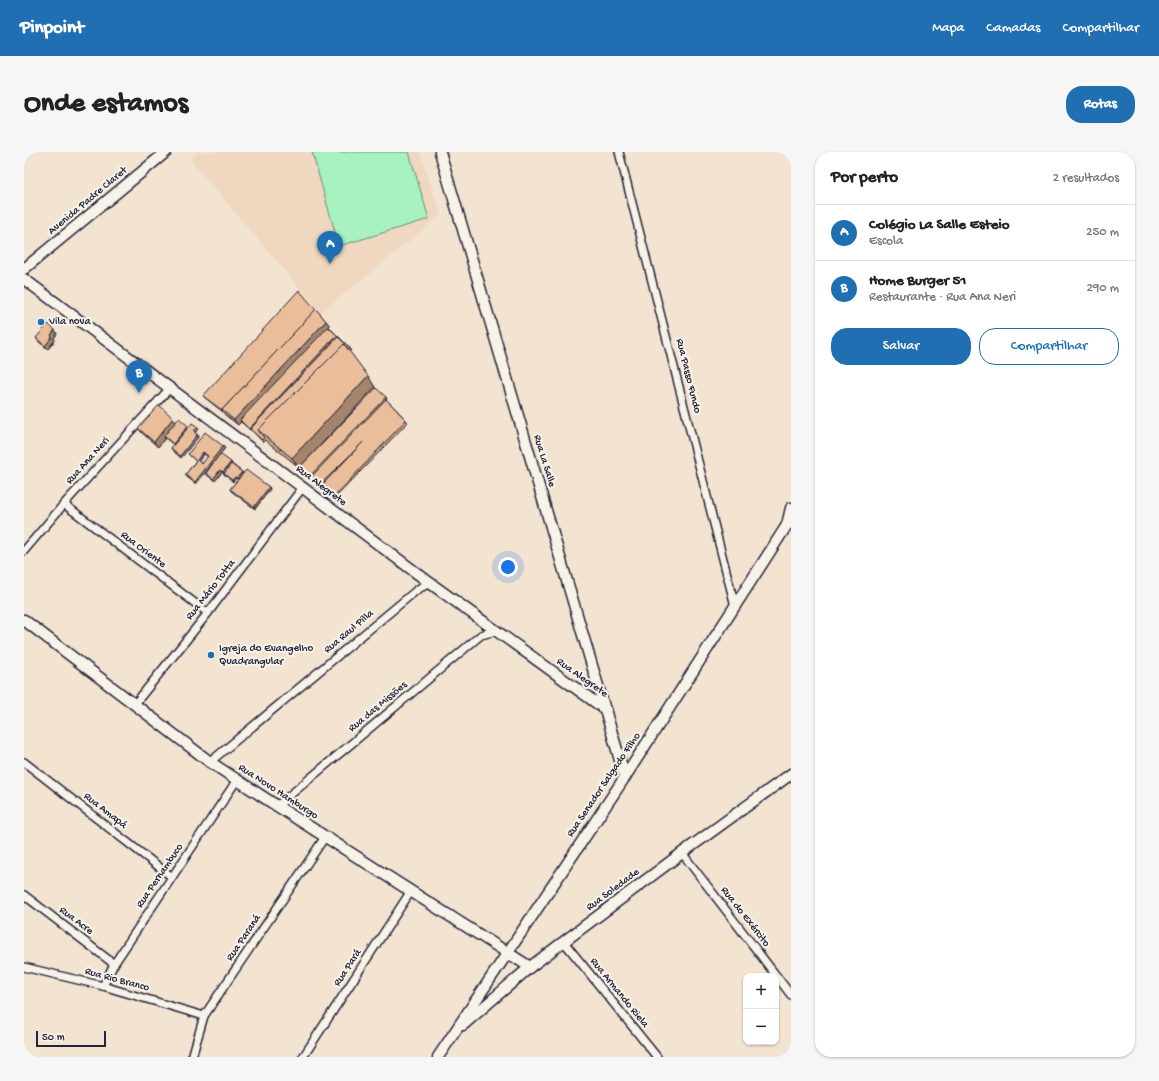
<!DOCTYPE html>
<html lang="pt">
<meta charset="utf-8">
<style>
:root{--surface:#fff;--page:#f6f6f6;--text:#222;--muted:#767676;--line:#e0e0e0;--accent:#1f6fb2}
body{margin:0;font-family:"Gochi Hand",sans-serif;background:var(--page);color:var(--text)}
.controls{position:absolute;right:12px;bottom:12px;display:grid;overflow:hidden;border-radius:8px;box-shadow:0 1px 3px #0004}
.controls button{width:36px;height:36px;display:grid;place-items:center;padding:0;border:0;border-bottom:1px solid var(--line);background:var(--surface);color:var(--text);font:20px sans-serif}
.scale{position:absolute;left:12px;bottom:10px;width:70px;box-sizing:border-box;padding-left:4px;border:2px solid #22223b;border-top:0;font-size:11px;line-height:14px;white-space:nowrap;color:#22223b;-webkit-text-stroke:3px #f7f3e8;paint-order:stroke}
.you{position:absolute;left:484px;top:415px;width:14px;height:14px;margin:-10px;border:3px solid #fff;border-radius:50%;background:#1a73e8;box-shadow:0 0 0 6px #1a73e833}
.badge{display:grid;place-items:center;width:26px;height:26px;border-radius:50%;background:var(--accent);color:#fff;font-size:13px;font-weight:700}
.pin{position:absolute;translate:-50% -33px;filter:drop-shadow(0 1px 2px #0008)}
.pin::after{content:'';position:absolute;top:21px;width:14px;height:12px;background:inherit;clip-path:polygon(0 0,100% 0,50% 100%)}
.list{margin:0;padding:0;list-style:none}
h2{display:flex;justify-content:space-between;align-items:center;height:52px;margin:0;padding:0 16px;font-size:17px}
h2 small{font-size:13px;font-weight:400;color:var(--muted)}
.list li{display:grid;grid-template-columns:26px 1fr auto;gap:12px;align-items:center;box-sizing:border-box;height:56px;padding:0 16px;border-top:1px solid var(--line)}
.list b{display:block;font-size:15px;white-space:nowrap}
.list p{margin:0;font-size:13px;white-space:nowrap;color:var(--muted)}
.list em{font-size:13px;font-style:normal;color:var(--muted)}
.actions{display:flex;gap:8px;padding:12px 16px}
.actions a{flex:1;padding:9px 0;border:1px solid var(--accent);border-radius:16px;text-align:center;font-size:14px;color:var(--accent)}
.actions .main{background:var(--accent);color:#fff}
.map{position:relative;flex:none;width:767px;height:905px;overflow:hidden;border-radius:16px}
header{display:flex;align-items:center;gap:24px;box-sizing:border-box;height:56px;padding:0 20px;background:var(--accent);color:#fff}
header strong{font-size:19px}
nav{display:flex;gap:22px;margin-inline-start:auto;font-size:14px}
.intro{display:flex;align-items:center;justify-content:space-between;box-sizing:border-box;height:96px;padding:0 24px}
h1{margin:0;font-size:28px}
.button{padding:10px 18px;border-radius:16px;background:var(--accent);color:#fff;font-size:14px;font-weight:700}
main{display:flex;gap:24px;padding:0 24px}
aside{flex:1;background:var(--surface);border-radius:16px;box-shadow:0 1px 3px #0004}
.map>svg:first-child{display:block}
</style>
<header>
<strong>Pinpoint</strong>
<nav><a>Mapa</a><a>Camadas</a><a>Compartilhar</a></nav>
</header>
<div class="intro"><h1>Onde estamos</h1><a class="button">Rotas</a></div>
<main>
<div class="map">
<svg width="767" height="905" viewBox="0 0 767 905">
<rect width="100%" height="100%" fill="#f3e3d1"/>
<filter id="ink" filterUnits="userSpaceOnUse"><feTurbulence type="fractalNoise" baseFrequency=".025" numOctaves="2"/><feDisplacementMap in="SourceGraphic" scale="8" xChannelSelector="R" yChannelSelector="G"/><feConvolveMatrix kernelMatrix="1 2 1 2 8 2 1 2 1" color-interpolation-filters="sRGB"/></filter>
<g filter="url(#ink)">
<polygon fill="#f0d8c0" points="173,0 396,0 417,63 297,161 166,8"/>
<polygon fill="#a8f2c0" stroke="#658a7e" points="288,0 385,0 405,67 315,94"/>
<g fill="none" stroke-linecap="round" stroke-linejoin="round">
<defs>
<g id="street">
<polyline points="595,0 711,454"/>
<polyline points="40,352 184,461"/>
<polyline points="0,399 40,352 146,236"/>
<polyline points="110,553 184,461 279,335"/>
<polyline points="0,610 148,725"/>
<polyline points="186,610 394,437 406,431"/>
<polyline points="253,654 457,483 472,479"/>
<polyline points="658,701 767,843"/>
<polyline points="0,743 90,812"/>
<polyline points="540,790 633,905"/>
<polyline points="0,815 79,834 180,864"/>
<polyline points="79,834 90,812 213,628"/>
<polyline points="168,905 180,864 301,685"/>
<polyline points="279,905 387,739"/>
</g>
<g id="secondary">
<polyline points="416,0 601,625"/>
<polyline points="0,117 142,0"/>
<polyline points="0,127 406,431 582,558"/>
<polyline points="763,373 767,356"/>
<polyline points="0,468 186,610 253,654 506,815"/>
<polyline points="439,873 506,815 658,701 767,622"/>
<polyline points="414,905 601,625 763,373 767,370"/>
</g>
</defs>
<use href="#street" stroke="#22223b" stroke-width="10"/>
<use href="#secondary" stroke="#22223b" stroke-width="13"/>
<use href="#street" stroke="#f7f3e8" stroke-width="7"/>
<use href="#secondary" stroke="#f7f3e8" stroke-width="10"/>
</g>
<g fill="#c9a384" stroke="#22223b" fill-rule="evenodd">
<polygon points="292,158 302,169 306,174 305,175 326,196 327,198 325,200 351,235 296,294 362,245 363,247 362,247 384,270 312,345 299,333 297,335 287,325 286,327 276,316 241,288 239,290 227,278 226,278 217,270 214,273 201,263 199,260 180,245 179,244"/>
<polygon points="33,182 30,186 31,188 24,197 15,190 12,186"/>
<polygon points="151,270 164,274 165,275 175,277 171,281 175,284 157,306 148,298 147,296 150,293 141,286 134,295 118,281 114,276"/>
<path d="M 201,296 L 172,332 L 163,325 L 161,323 L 172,309 L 164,302 ZM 180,302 L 184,305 L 178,312 L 174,310 Z"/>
<polygon points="208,312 218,320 219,321 245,335 246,337 231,357 207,339 206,337 214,328 212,326 209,330 201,323 198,320 191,329 183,323 182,321"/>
</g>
<g fill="#a4856c" stroke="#22223b">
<polygon points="302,169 306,174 217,269 216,268 217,270 214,273 210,268"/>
<polygon points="31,178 33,182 30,186 31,188 24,197 21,194 27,183"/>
<polygon points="313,183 314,185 226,278 225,277"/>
<polygon points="344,224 351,235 275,316 268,306"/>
<polygon points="149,266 153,272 140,284 141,286 134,295 130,290"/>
<polygon points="164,274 165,276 150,293 149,292"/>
<polygon points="174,275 175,277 171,281 170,279"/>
<polygon points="173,283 175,284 157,306 156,304"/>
<polygon points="199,294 201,296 172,332 171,330"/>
<polygon points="179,300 180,302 174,310 173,308"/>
<polygon points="207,310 208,312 200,322 199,320"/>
<polygon points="196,318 198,320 191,329 189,327"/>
<polygon points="218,320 219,321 214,328 213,326"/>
<polygon points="211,325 212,326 209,330 208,328"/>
<polygon points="245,335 246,337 231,357 230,355"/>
</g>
<g fill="#eabe9a" stroke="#22223b" fill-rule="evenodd">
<polygon points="275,138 292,158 198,258 199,259 179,244"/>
<polygon points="292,157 302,169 210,268 198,258"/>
<polygon points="24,172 31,178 27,183 28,185 21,194 12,186"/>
<polygon points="304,175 313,183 225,277 216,268"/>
<polygon points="314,185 326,196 324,198 320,192 234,278 240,286 238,288 226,277"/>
<polygon points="320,192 344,224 268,306 234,278"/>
<polygon points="352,236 362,245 285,325 275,316"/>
<polygon points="362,247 382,268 311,344 299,332 339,290 296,333 287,325"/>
<polygon points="135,253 149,266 130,290 114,276"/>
<polygon points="155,266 164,274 149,292 140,284"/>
<polygon points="168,271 174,275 170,279 173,283 156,304 147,296"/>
<path d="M 181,280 L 199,294 L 171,330 L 161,323 L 172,309 L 164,302 ZM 179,300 L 184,304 L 178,312 L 173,308 Z"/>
<polygon points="196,302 207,310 199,320 196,318 189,327 182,321"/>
<polygon points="207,312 218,320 213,326 211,325 208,328 200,322"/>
<polygon points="222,318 245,335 230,355 206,337"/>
</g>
</g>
<g fill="#1f6fb2" stroke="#f7f3e8" stroke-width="1.5">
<circle cx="17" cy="170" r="4"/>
<circle cx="187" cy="503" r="4"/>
</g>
<g text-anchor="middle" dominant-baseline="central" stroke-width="4" stroke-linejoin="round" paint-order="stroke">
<g font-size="11" fill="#22223b" stroke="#f7f3e8">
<text transform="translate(64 49) rotate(-40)">Avenida Padre Claret</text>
<text transform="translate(664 224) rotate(76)">Rua Passo Fundo</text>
<text transform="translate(64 309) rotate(-48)">Rua Ana Neri</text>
<text transform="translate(520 309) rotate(73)">Rua La Salle</text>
<text transform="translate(297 334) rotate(37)">Rua Alegrete</text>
<text transform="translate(119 398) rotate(37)">Rua Oriente</text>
<text transform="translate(187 438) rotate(-52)">Rua Mário Totta</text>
<text transform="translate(325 480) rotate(-40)">Rua Raul Pilla</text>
<text transform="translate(558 526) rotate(35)">Rua Alegrete</text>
<text transform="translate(354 555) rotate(-40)">Rua das Missões</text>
<text transform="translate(580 633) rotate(-56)">Rua Senador Salgado Filho</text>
<text transform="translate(254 640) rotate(33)">Rua Novo Hamburgo</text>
<text transform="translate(81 659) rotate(38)">Rua Amapá</text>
<text transform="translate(136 724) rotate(-56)">Rua Pernambuco</text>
<text transform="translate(589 738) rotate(-37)">Rua Soledade</text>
<text transform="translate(721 765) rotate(52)">Rua do Exército</text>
<text transform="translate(52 769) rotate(37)">Rua Acre</text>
<text transform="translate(220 786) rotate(-56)">Rua Paraná</text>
<text transform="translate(324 816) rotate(-57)">Rua Pará</text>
<text transform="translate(93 828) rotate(15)">Rua Rio Branco</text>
<text transform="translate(595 841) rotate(51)">Rua Armando Riela</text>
</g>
<g font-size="11" fill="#22223b" stroke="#f7f3e8" text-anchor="start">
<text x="25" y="170">Vila nova</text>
<text x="195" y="497">Igreja do Evangelho<tspan x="195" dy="13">Quadrangular</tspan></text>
</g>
</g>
</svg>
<div class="controls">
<button>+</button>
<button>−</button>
</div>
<div class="scale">50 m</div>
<div class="you"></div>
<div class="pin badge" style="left:306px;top:112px">A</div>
<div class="pin badge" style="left:115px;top:241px">B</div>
</div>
<aside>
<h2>Por perto<small>2 resultados</small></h2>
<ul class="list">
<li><span class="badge">A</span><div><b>Colégio La Salle Esteio</b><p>Escola</p></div><em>250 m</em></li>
<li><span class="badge">B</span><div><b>Home Burger 51</b><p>Restaurante · Rua Ana Neri</p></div><em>290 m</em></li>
</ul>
<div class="actions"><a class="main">Salvar</a><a>Compartilhar</a></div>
</aside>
</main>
